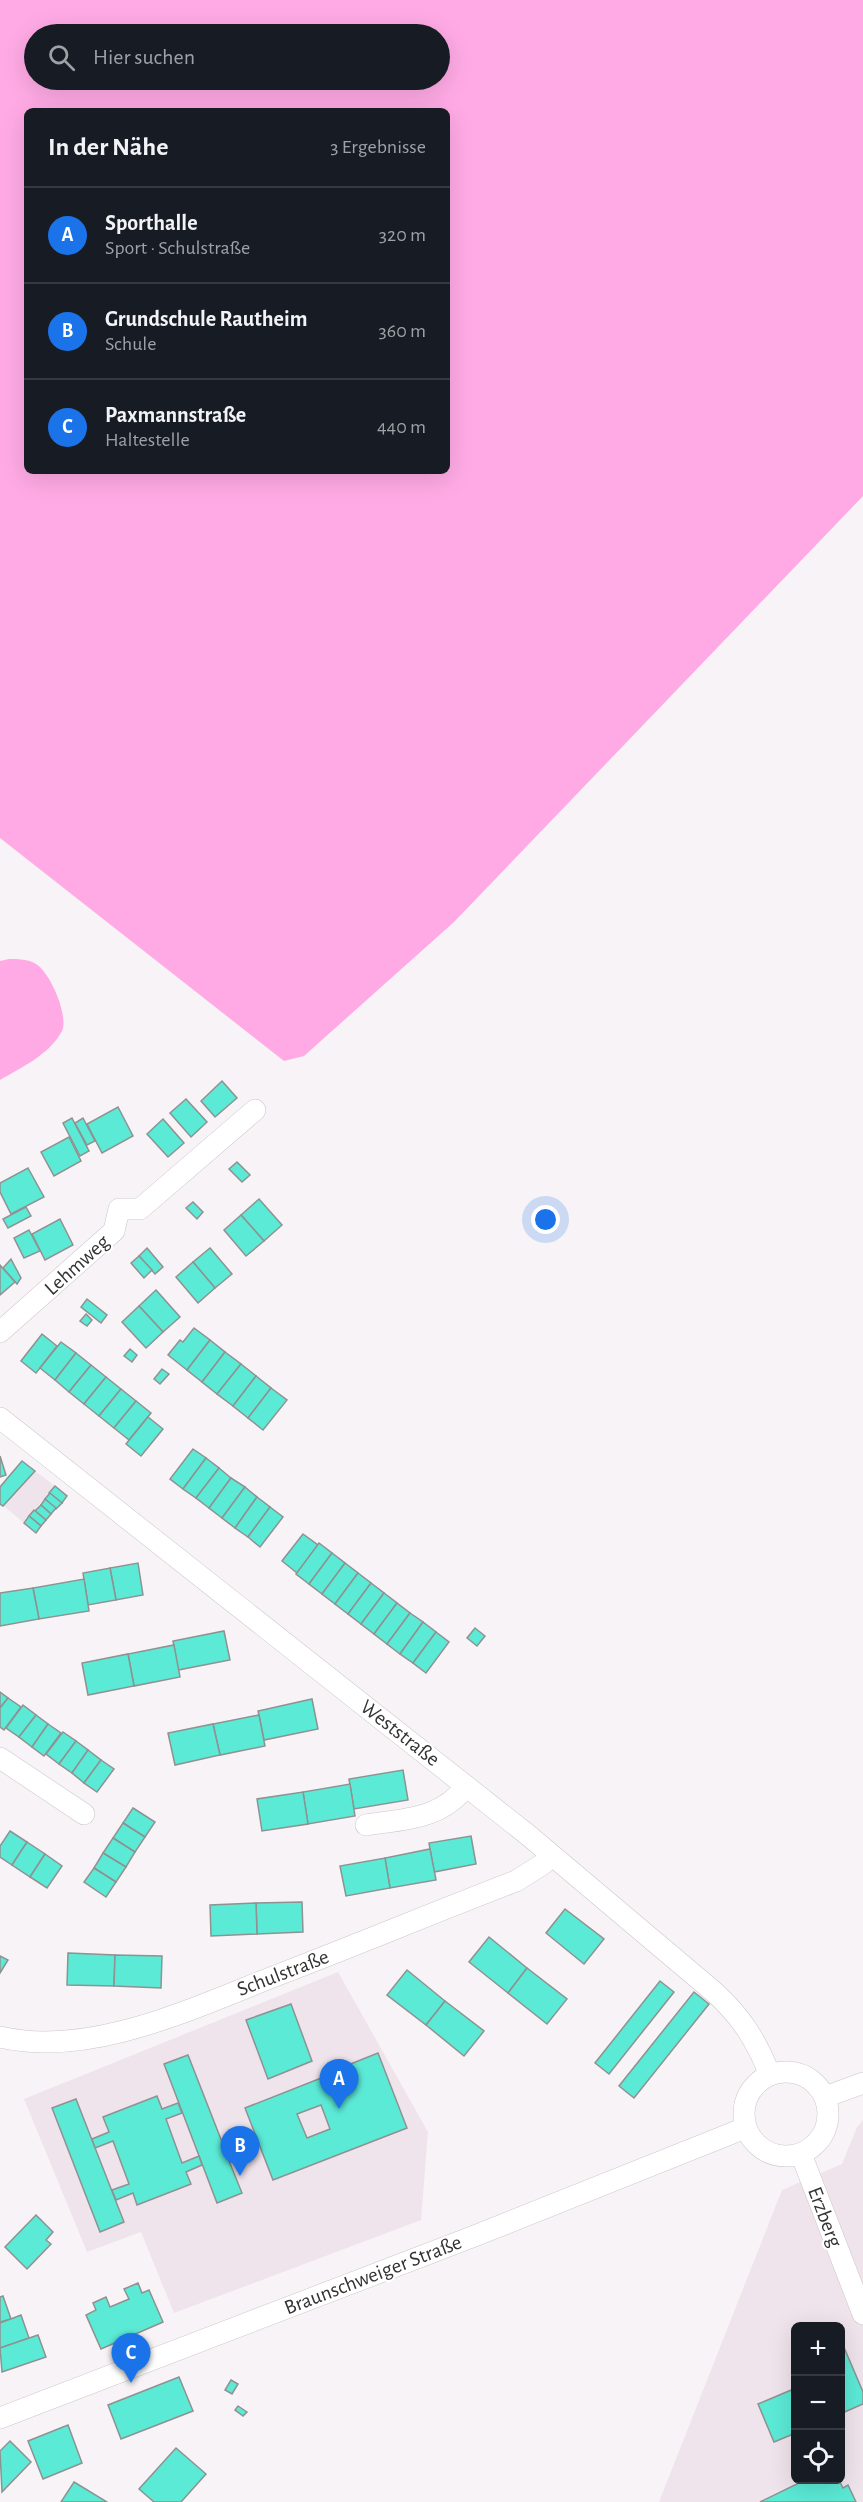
<!DOCTYPE html>
<html lang="de">
<meta charset="utf-8">
<style>
:root{--surface:#171b24;--page:#242831;--text:#f1f3f6;--muted:#9ea1a6;--line:#363941;--accent:#1a73e8}
body{margin:0;font-family:"Alegreya Sans",sans-serif;background:var(--page);color:var(--text)}
.controls{position:absolute;right:18px;bottom:18px;display:grid;overflow:hidden;border-radius:9px;box-shadow:0 6px 24px #0002}
.controls button{width:54px;height:54px;display:grid;place-items:center;padding:0;border:0;border-bottom:2px solid var(--line);background:var(--surface);color:var(--text);font:30px sans-serif}
.you{position:absolute;left:546px;top:1220px;width:21px;height:21px;margin:-15px;border:4px solid #fff;border-radius:50%;background:#1a73e8;box-shadow:0 0 0 9px #1a73e833}
.badge{display:grid;place-items:center;width:39px;height:39px;border-radius:50%;background:var(--accent);color:#fff;font-size:20px;font-weight:700}
.pin{position:absolute;translate:-50% -50px;filter:drop-shadow(0 2px 3px #0008)}
.pin::after{content:'';position:absolute;top:32px;width:21px;height:18px;background:inherit;clip-path:polygon(0 0,100% 0,50% 100%)}
.list{margin:0;padding:0;list-style:none}
h2{display:flex;justify-content:space-between;align-items:center;height:78px;margin:0;padding:0 24px;font-size:26px}
h2 small{font-size:20px;font-weight:400;color:var(--muted)}
.list li{display:grid;grid-template-columns:39px 1fr auto;gap:18px;align-items:center;box-sizing:border-box;height:96px;padding:0 24px;border-top:2px solid var(--line)}
.list b{display:block;font-size:22px;white-space:nowrap}
.list p{margin:0;font-size:20px;white-space:nowrap;color:var(--muted)}
.list em{font-size:20px;font-style:normal;color:var(--muted)}
.icon{flex:none;width:33px;height:33px;fill:none;stroke:currentColor;stroke-width:2;stroke-linecap:round;stroke-linejoin:round}
.map{position:relative;flex:none;width:863px;height:2502px;overflow:hidden}
.search{position:absolute;background:var(--surface);box-shadow:0 6px 24px #0002;left:24px;top:24px;width:426px;height:66px;display:flex;align-items:center;gap:15px;box-sizing:border-box;padding:0 21px;border-radius:33px;color:var(--muted);font-size:22px}
.panel{position:absolute;background:var(--surface);box-shadow:0 6px 24px #0002;left:24px;top:108px;width:426px;height:366px;border-radius:9px}
.map>svg:first-child{display:block}
</style>
<div class="map">
<svg width="863" height="2502" viewBox="0 0 863 2502">
<rect width="100%" height="100%" fill="#f8f3f6"/>
<g fill="#efe4eb" fill-rule="evenodd">
<polygon points="35,1471 55,1486 24,1523 4,1506"/>
<polygon points="338,1972 428,2132 421,2220 174,2313 141,2232 87,2252 24,2099"/>
<path d="M 863,2120 L 863,2502 L 659,2502 L 782,2190 L 842,2164 L 857,2127 ZM 796,2326 L 840,2326 L 840,2480 L 796,2480 Z"/>
</g>
<g fill="#ffaae5" fill-rule="evenodd">
<path d="M 0,0 L 863,0 L 863,496 L 454,922 L 304,1056 L 284,1061 L 0,838 ZM 34,34 L 440,34 L 440,80 L 34,80 ZM 27,111 L 447,111 L 447,471 L 27,471 Z"/>
<path d="M 9,959 C 18,959 28,959 36,964 C 50,972 69,1016 62,1031 C 49,1055 22,1067 0,1080 L 0,961 Z"/>
</g>
<g fill="#5bead6" stroke="#8e9291" stroke-width="1.5" fill-rule="evenodd">
<polygon points="222,1081 237,1098 215,1117 201,1101"/>
<polygon points="186,1099 207,1122 191,1137 170,1113"/>
<polygon points="118,1107 133,1136 102,1153 87,1124"/>
<polygon points="72,1118 89,1151 80,1156 63,1123"/>
<polygon points="83,1118 95,1141 87,1145 75,1123"/>
<polygon points="163,1119 184,1143 168,1157 147,1134"/>
<polygon points="69,1137 81,1161 54,1176 41,1152"/>
<polygon points="237,1162 250,1175 242,1182 229,1169"/>
<polygon points="28,1168 44,1197 11,1214 0,1192 0,1183"/>
<polygon points="259,1199 282,1225 264,1241 241,1215"/>
<polygon points="193,1202 203,1212 197,1219 186,1208"/>
<polygon points="26,1207 31,1216 8,1228 3,1219"/>
<polygon points="241,1215 264,1241 246,1256 224,1230"/>
<polygon points="60,1219 73,1245 45,1260 32,1234"/>
<polygon points="29,1230 40,1251 24,1258 14,1238"/>
<polygon points="147,1248 163,1267 155,1274 139,1256"/>
<polygon points="210,1248 232,1274 215,1288 193,1262"/>
<polygon points="139,1256 152,1270 144,1278 131,1263"/>
<polygon points="11,1259 21,1278 17,1284 3,1268"/>
<polygon points="193,1262 215,1288 198,1303 176,1277"/>
<polygon points="0,1265 15,1282 0,1295"/>
<polygon points="156,1290 180,1317 163,1332 139,1306"/>
<polygon points="87,1299 107,1315 101,1323 81,1307"/>
<polygon points="139,1306 163,1332 146,1348 122,1322"/>
<polygon points="86,1314 92,1320 87,1326 80,1321"/>
<polygon points="194,1328 210,1340 187,1370 168,1355 180,1340 183,1342"/>
<polygon points="42,1334 57,1346 36,1373 21,1361"/>
<polygon points="210,1340 225,1352 202,1382 187,1370"/>
<polygon points="61,1342 76,1353 55,1380 40,1368"/>
<polygon points="130,1349 137,1355 132,1362 124,1356"/>
<polygon points="225,1352 241,1364 217,1394 202,1382"/>
<polygon points="76,1353 91,1365 69,1392 55,1380"/>
<polygon points="241,1364 256,1376 233,1406 217,1394"/>
<polygon points="91,1365 106,1377 84,1404 69,1392"/>
<polygon points="162,1369 169,1374 160,1384 154,1379"/>
<polygon points="256,1376 271,1388 248,1418 233,1406"/>
<polygon points="106,1377 121,1389 99,1416 84,1404"/>
<polygon points="271,1388 287,1400 263,1430 248,1418"/>
<polygon points="121,1389 136,1401 114,1428 99,1416"/>
<polygon points="136,1401 151,1413 129,1440 114,1428"/>
<polygon points="148,1417 163,1429 141,1456 126,1444"/>
<polygon points="193,1449 206,1458 183,1489 170,1479"/>
<polygon points="0,1456 6,1475 0,1477"/>
<polygon points="206,1458 219,1468 196,1498 183,1489"/>
<polygon points="22,1461 35,1471 3,1506 0,1504 0,1487"/>
<polygon points="219,1468 231,1478 209,1508 196,1498"/>
<polygon points="231,1478 245,1487 222,1518 209,1508"/>
<polygon points="55,1486 67,1496 62,1503 49,1493"/>
<polygon points="245,1487 257,1497 235,1528 222,1518"/>
<polygon points="50,1493 62,1503 56,1509 45,1499"/>
<polygon points="257,1497 270,1507 248,1537 235,1528"/>
<polygon points="45,1499 56,1508 51,1514 41,1505"/>
<polygon points="41,1505 51,1514 46,1520 35,1511"/>
<polygon points="270,1507 283,1517 260,1547 248,1537"/>
<polygon points="34,1510 46,1520 41,1526 29,1516"/>
<polygon points="29,1516 41,1526 36,1533 24,1523"/>
<polygon points="303,1534 318,1545 297,1573 282,1561"/>
<polygon points="319,1543 332,1553 309,1584 296,1574"/>
<polygon points="332,1553 345,1563 322,1594 309,1584"/>
<polygon points="138,1563 143,1595 116,1600 110,1568"/>
<polygon points="345,1563 358,1573 335,1604 322,1594"/>
<polygon points="110,1568 116,1600 88,1605 83,1573"/>
<polygon points="358,1573 371,1583 348,1614 335,1604"/>
<polygon points="84,1579 89,1611 39,1619 33,1588"/>
<polygon points="371,1583 384,1593 361,1624 348,1614"/>
<polygon points="33,1588 39,1619 0,1626 0,1593"/>
<polygon points="384,1593 397,1603 374,1634 361,1624"/>
<polygon points="397,1603 410,1613 387,1644 374,1634"/>
<polygon points="410,1613 423,1622 400,1654 387,1644"/>
<polygon points="423,1622 436,1632 413,1663 400,1654"/>
<polygon points="475,1628 485,1636 477,1646 467,1638"/>
<polygon points="224,1631 230,1660 178,1670 173,1641"/>
<polygon points="436,1632 449,1642 426,1673 413,1663"/>
<polygon points="174,1645 180,1677 134,1686 128,1654"/>
<polygon points="128,1654 134,1686 88,1695 82,1663"/>
<polygon points="0,1692 8,1698 0,1708"/>
<polygon points="8,1698 21,1707 4,1730 0,1727 0,1708"/>
<polygon points="312,1699 318,1729 264,1740 258,1711"/>
<polygon points="23,1705 36,1715 19,1737 6,1728"/>
<polygon points="36,1715 48,1724 32,1747 19,1737"/>
<polygon points="259,1715 265,1746 220,1755 213,1724"/>
<polygon points="48,1724 61,1733 44,1756 32,1747"/>
<polygon points="213,1724 220,1755 175,1765 168,1733"/>
<polygon points="63,1732 76,1741 59,1764 46,1754"/>
<polygon points="76,1741 88,1750 72,1773 59,1764"/>
<polygon points="88,1750 101,1760 84,1783 72,1773"/>
<polygon points="101,1760 114,1769 97,1792 84,1783"/>
<polygon points="403,1770 408,1800 354,1809 349,1779"/>
<polygon points="350,1784 355,1816 308,1824 303,1792"/>
<polygon points="303,1792 308,1824 262,1831 257,1799"/>
<polygon points="133,1808 155,1822 145,1837 123,1823"/>
<polygon points="123,1823 145,1837 135,1852 113,1838"/>
<polygon points="10,1831 27,1842 12,1865 0,1857 0,1846"/>
<polygon points="471,1836 476,1864 434,1872 429,1843"/>
<polygon points="113,1838 135,1852 126,1867 103,1853"/>
<polygon points="27,1842 45,1854 30,1877 12,1865"/>
<polygon points="430,1849 436,1880 390,1888 385,1858"/>
<polygon points="103,1853 126,1867 116,1882 94,1868"/>
<polygon points="45,1854 62,1866 47,1888 30,1877"/>
<polygon points="385,1858 390,1888 346,1896 340,1866"/>
<polygon points="94,1868 116,1882 106,1897 84,1882"/>
<polygon points="302,1902 303,1932 257,1934 256,1903"/>
<polygon points="256,1903 257,1934 211,1936 210,1905"/>
<polygon points="565,1909 604,1939 584,1964 546,1933"/>
<polygon points="489,1937 527,1968 508,1993 469,1962"/>
<polygon points="68,1953 115,1955 114,1986 67,1985"/>
<polygon points="115,1955 162,1956 161,1988 114,1986"/>
<polygon points="0,1956 8,1960 0,1973"/>
<polygon points="527,1968 567,1999 547,2024 508,1993"/>
<polygon points="407,1970 445,2001 426,2025 387,1995"/>
<polygon points="660,1981 674,1992 609,2074 595,2063"/>
<polygon points="694,1992 709,2004 634,2098 619,2086"/>
<polygon points="445,2001 484,2031 464,2056 426,2025"/>
<polygon points="291,2004 312,2061 268,2079 246,2020"/>
<path d="M 378,2053 L 407,2128 L 273,2180 L 245,2108 L 344,2069 L 343,2067 ZM 321,2105 L 330,2129 L 307,2138 L 297,2114 Z"/>
<polygon points="188,2055 224,2147 255,2134 259,2144 227,2156 242,2193 217,2203 164,2064"/>
<polygon points="157,2096 162,2109 178,2103 182,2113 166,2119 182,2163 199,2156 202,2165 186,2172 191,2184 137,2205 133,2193 116,2200 112,2190 129,2184 113,2141 95,2148 92,2139 109,2132 103,2117"/>
<polygon points="76,2099 124,2222 100,2232 52,2108"/>
<polygon points="36,2215 53,2232 46,2240 51,2244 27,2269 5,2247"/>
<polygon points="138,2283 142,2293 149,2290 163,2322 101,2349 86,2315 96,2310 93,2303 106,2297 110,2307 129,2299 124,2289"/>
<polygon points="3,2296 11,2319 0,2322 0,2297"/>
<polygon points="21,2315 29,2338 0,2348 0,2323"/>
<polygon points="38,2335 46,2357 2,2372 0,2348"/>
<polygon points="843,2345 863,2392 863,2404 840,2414 840,2346"/>
<polygon points="179,2377 193,2411 121,2439 108,2405"/>
<polygon points="231,2380 238,2384 232,2394 225,2390"/>
<polygon points="796,2388 796,2433 774,2442 758,2404"/>
<polygon points="238,2406 247,2412 243,2416 235,2410"/>
<polygon points="68,2425 82,2463 43,2479 28,2441"/>
<polygon points="10,2441 31,2462 2,2492 0,2451"/>
<polygon points="176,2448 206,2474 181,2502 154,2502 139,2489"/>
<polygon points="805,2480 839,2480 843,2488 848,2485 856,2502 760,2502"/>
<polygon points="74,2482 107,2502 61,2502"/>
</g>
<g fill="none" stroke-linecap="round" stroke-linejoin="round">
<defs>
<g id="minor">
<polyline points="0,1332 114,1231 119,1209 140,1209 255,1110"/>
<path d="M 0,1418 L 528,1835 L 713,1991 C 741,2016 756,2040 770,2075"/>
<polyline points="0,1758 84,1814"/>
<path d="M 366,1825 C 405,1819 442,1819 466,1786"/>
<path d="M 0,2037 C 92,2059 199,2005 283,1973 C 361,1943 438,1911 516,1881 L 543,1864 L 551,1856"/>
<circle cx="786" cy="2114" r="42"/>
<polyline points="825,2097 863,2083"/>
<polyline points="801,2154 863,2314"/>
<polyline points="0,2418 477,2235 745,2128"/>
</g>
</defs>
<use href="#minor" stroke="#cbc7ca" stroke-width="22"/>
<use href="#minor" stroke="#fff" stroke-width="21"/>
</g>
<g text-anchor="middle" dominant-baseline="central" stroke-width="4.5" stroke-linejoin="round" paint-order="stroke">
<g font-size="21" fill="#343334" stroke="#fff">
<text transform="translate(77 1265) rotate(-42)">Lehmweg</text>
<text transform="translate(400 1733) rotate(38)">Weststraße</text>
<text transform="translate(283 1973) rotate(-21)">Schulstraße</text>
<text transform="translate(825 2217) rotate(69)">Erzberg</text>
<text transform="translate(373 2275) rotate(-21)">Braunschweiger Straße</text>
</g>
</g>
</svg>
<div class="controls">
<button>+</button>
<button>−</button>
<button><svg class="icon" aria-label="locate" viewBox="0 0 24 24"><circle cx="12" cy="12" r="6"/><path d="M12 2v4M12 18v4M2 12h4M18 12h4"/></svg></button>
</div>
<div class="you"></div>
<div class="pin badge" style="left:339px;top:2109px">A</div>
<div class="pin badge" style="left:240px;top:2176px">B</div>
<div class="pin badge" style="left:131px;top:2383px">C</div>
<div class="search"><svg class="icon" aria-label="search" viewBox="0 0 24 24"><circle cx="10" cy="10" r="6"/><path d="M15 15l6 6"/></svg>Hier suchen</div>
<section class="panel">
<h2>In der Nähe<small>3 Ergebnisse</small></h2>
<ul class="list">
<li><span class="badge">A</span><div><b>Sporthalle</b><p>Sport · Schulstraße</p></div><em>320 m</em></li>
<li><span class="badge">B</span><div><b>Grundschule Rautheim</b><p>Schule</p></div><em>360 m</em></li>
<li><span class="badge">C</span><div><b>Paxmannstraße</b><p>Haltestelle</p></div><em>440 m</em></li>
</ul>
</section>
</div>
